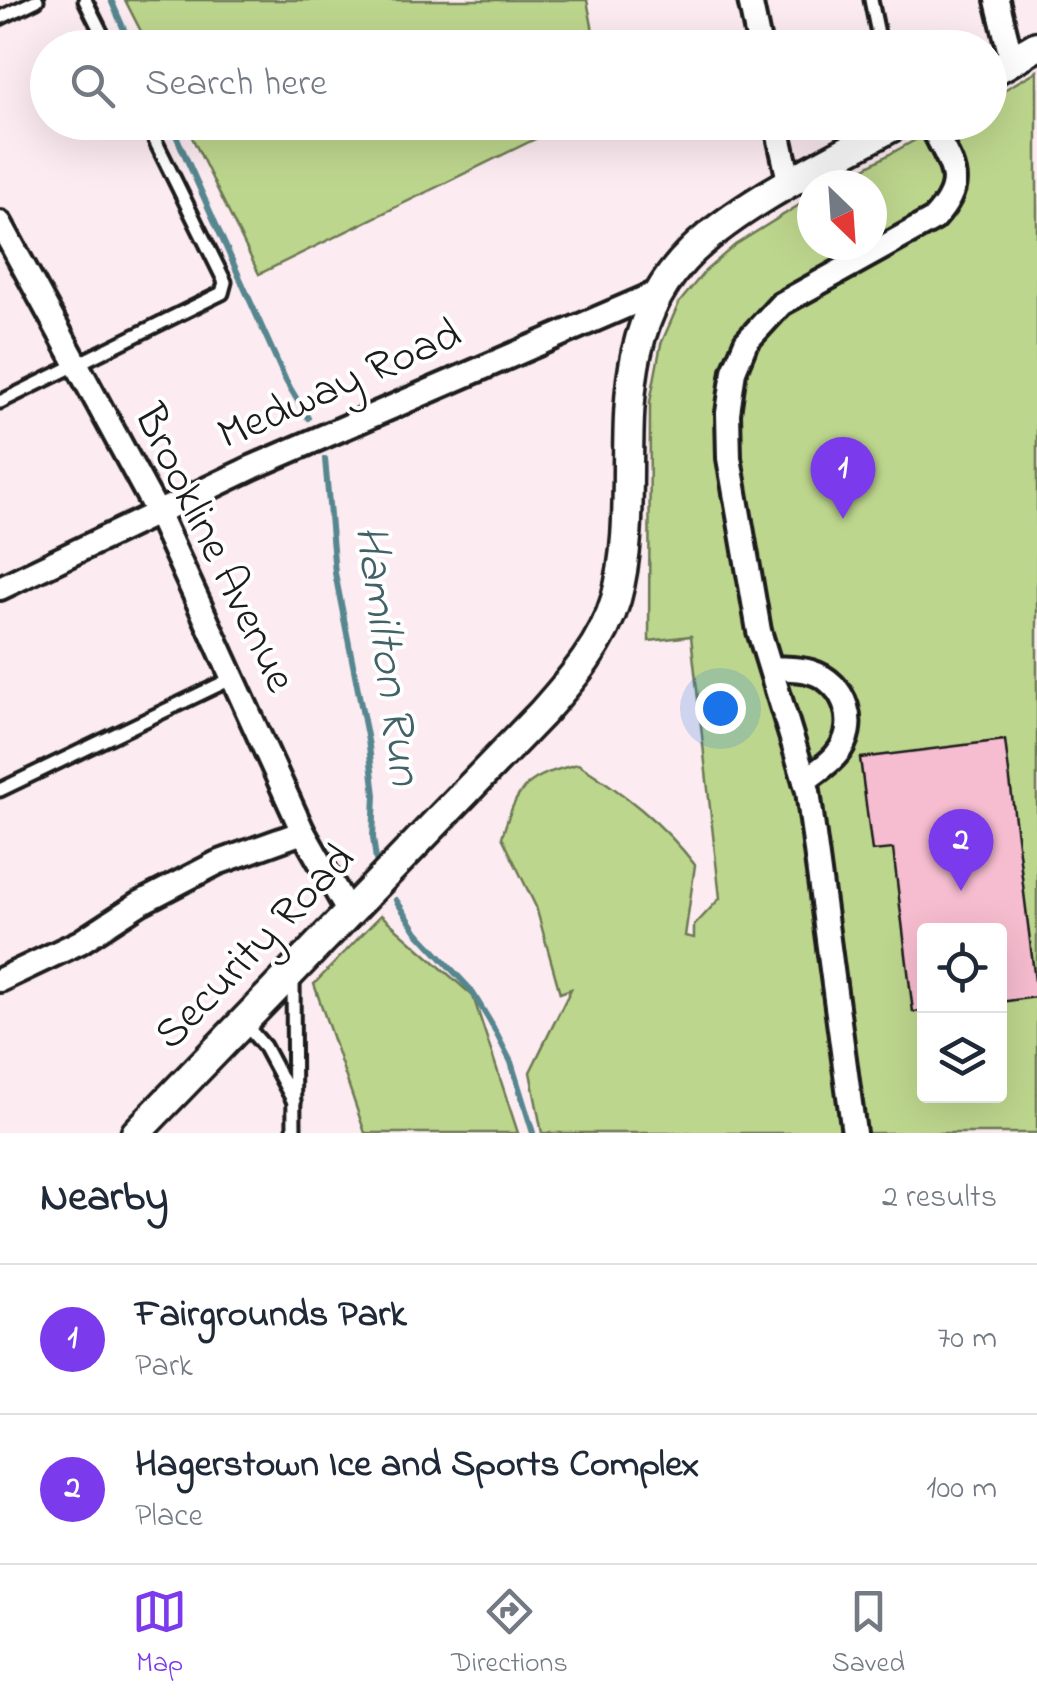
<!DOCTYPE html>
<style>
:root{--surface:#fff;--page:#f6f6f7;--text:#1f2937;--muted:#747a83;--line:#e0e1e3;--accent:#7c3aed}
body{margin:0;font-family:"Indie Flower",sans-serif;background:var(--page);color:var(--text)}
.controls{position:absolute;right:30px;bottom:30px;display:grid;overflow:hidden;border-radius:10px;box-shadow:0 10px 40px #0002}
.controls button{width:90px;height:90px;display:grid;place-items:center;padding:0;border:0;border-bottom:2px solid var(--line);background:var(--surface);color:var(--text);font:50px sans-serif}
.compass{position:absolute;left:797px;top:170px;width:90px;height:90px;border-radius:50%;background:var(--surface);box-shadow:0 10px 40px #0002;rotate:155deg}
.you{position:absolute;left:720px;top:708px;width:35px;height:35px;margin:-25px;border:8px solid #fff;border-radius:50%;background:#1a73e8;box-shadow:0 0 0 15px #1a73e833}
.badge{display:grid;place-items:center;width:65px;height:65px;border-radius:50%;background:var(--accent);color:#fff;font-size:32px;font-weight:700}
.pin{position:absolute;translate:-50% -82px;filter:drop-shadow(0 2px 5px #0008)}
.pin::after{content:'';position:absolute;top:52px;width:35px;height:30px;background:inherit;clip-path:polygon(0 0,100% 0,50% 100%)}
.list{margin:0;padding:0;list-style:none}
h2{display:flex;justify-content:space-between;align-items:center;height:130px;margin:0;padding:0 40px;font-size:42px}
h2 small{font-size:32px;font-weight:400;color:var(--muted)}
.list li{display:grid;grid-template-columns:65px 1fr auto;gap:30px;align-items:center;box-sizing:border-box;height:150px;padding:0 40px;border-top:2px solid var(--line)}
.list b{display:block;font-size:38px;white-space:nowrap}
.list p{margin:0;font-size:32px;white-space:nowrap;color:var(--muted)}
.list em{font-size:32px;font-style:normal;color:var(--muted)}
.icon{flex:none;width:55px;height:55px;fill:none;stroke:currentColor;stroke-width:2;stroke-linecap:round;stroke-linejoin:round}
.map{position:relative;flex:none;width:1037px;height:1133px;overflow:hidden}
.search{position:absolute;background:var(--surface);box-shadow:0 10px 40px #0002;left:30px;right:30px;top:30px;height:110px;display:flex;align-items:center;gap:25px;box-sizing:border-box;padding:0 35px;border-radius:55px;color:var(--muted);font-size:38px}
.sheet{height:430px;background:var(--surface)}
nav{display:flex;justify-content:space-around;align-items:center;box-sizing:border-box;height:140px;border-top:2px solid var(--line);background:var(--surface);font-size:28px;color:var(--muted)}
nav a{display:grid;justify-items:center;gap:5px}
nav .on{color:var(--accent)}
.map>svg:first-child{display:block}
</style>
<div class="map">
<svg width="1037" height="1133" viewBox="0 0 1037 1133">
<rect width="100%" height="100%" fill="#fcebf1"/>
<filter id="ink" filterUnits="userSpaceOnUse"><feTurbulence type="fractalNoise" baseFrequency=".01" numOctaves="2"/><feDisplacementMap in="SourceGraphic" scale="20" xChannelSelector="R" yChannelSelector="G"/><feConvolveMatrix kernelMatrix="1 2 1 2 8 2 1 2 1" color-interpolation-filters="sRGB"/></filter>
<g filter="url(#ink)">
<g fill="#bdd68d" stroke="#6c7954" stroke-width="2.5" fill-rule="evenodd">
<polygon points="125,0 587,0 596,47 149,47"/>
<path d="M 1037,71 L 1037,1133 L 542,1133 L 530,1072 L 571,989 L 560,993 L 536,907 L 502,837 C 517,786 526,777 578,764 C 622,792 663,823 695,865 L 685,936 L 694,938 L 694,926 L 720,898 L 691,636 L 649,641 L 650,402 L 661,344 L 679,303 L 705,271 L 735,245 L 812,197 L 812,245 L 872,245 L 872,185 L 834,185 L 946,123 L 990,122 L 990,98 ZM 924,931 L 1000,931 L 1000,1096 L 924,1096 Z"/>
<polygon points="185,123 568,123 259,274"/>
<polygon points="381,915 473,996 518,1133 365,1133 314,984"/>
</g>
<g fill="none" stroke-linecap="round" stroke-linejoin="round">
<g stroke="#57868f" stroke-width="6">
<polyline points="111,0 132,48"/>
<polyline points="170,122 286,381 308,418"/>
<polyline points="325,459 335,573 369,746 375,795 373,837 376,860"/>
<polyline points="396,900 417,932 471,990 492,1025 511,1062 533,1133"/>
</g>
</g>
<polygon fill="#f6bccf" stroke="#1c1c1c" stroke-width="2.5" points="1005,740 1037,997 1000,1002 1000,931 924,931 924,1011 913,1012 893,849 872,851 860,758"/>
<g fill="none" stroke-linecap="round" stroke-linejoin="round">
<defs>
<g id="service">
<polyline points="85,0 109,48"/>
<polyline points="871,0 881,48"/>
<polyline points="0,18 37,0"/>
<polyline points="0,402 222,293 225,282 146,122"/>
<polyline points="0,790 233,678"/>
<polyline points="293,974 294,1133"/>
<polyline points="243,1022 264,1046 294,1102"/>
</g>
<g id="minor">
<polyline points="750,0 760,48"/>
<polyline points="997,0 1012,61"/>
<polyline points="776,122 790,185"/>
<polyline points="0,223 157,512 303,832 349,913"/>
<polyline points="0,588 253,467 661,291"/>
<path d="M 771,668 C 784,669 799,668 811,672 C 846,682 861,727 836,755 C 828,765 815,772 805,781"/>
<polyline points="0,980 80,942 140,903 217,863 303,832"/>
<path d="M 854,1133 L 808,791 L 759,631 L 729,458 L 728,413 L 734,371 L 746,342 L 781,304 L 934,219 C 970,179 950,166 930,122"/>
</g>
<g id="tertiary">
<polyline points="990,73 1037,46"/>
<path d="M 136,1133 L 542,713 C 572,679 603,644 616,599 C 648,482 593,346 693,250 C 747,199 835,159 900,122"/>
</g>
</defs>
<use href="#service" stroke="#1c1c1c" stroke-width="19"/>
<use href="#minor" stroke="#1c1c1c" stroke-width="30"/>
<use href="#tertiary" stroke="#1c1c1c" stroke-width="35"/>
<use href="#service" stroke="#fff" stroke-width="11"/>
<use href="#minor" stroke="#fff" stroke-width="22"/>
<use href="#tertiary" stroke="#fff" stroke-width="28"/>
</g>
</g>
<g text-anchor="middle" dominant-baseline="central" stroke-width="8" stroke-linejoin="round" paint-order="stroke">
<g font-size="45" fill="#1c1c1c" stroke="#fff">
<text transform="translate(340 386) rotate(-24)">Medway Road</text>
<text transform="translate(213 549) rotate(64)">Brookline Avenue</text>
<text transform="translate(256 948) rotate(-46)">Security Road</text>
</g>
<g font-size="48" font-style="italic" fill="#436268" stroke="#fff">
<text transform="translate(386 655) rotate(82)">Hamilton Run</text>
</g>
</g>
</svg>
<div class="controls">
<button><svg class="icon" aria-label="locate" viewBox="0 0 24 24"><circle cx="12" cy="12" r="6"/><path d="M12 2v4M12 18v4M2 12h4M18 12h4"/></svg></button>
<button><svg class="icon" aria-label="layers" viewBox="0 0 24 24"><path d="M12 4l9 5-9 5-9-5zM3 14l9 5 9-5"/></svg></button>
</div>
<svg class="compass" viewBox="-18 -18 36 36"><path d="M0-13l5 13h-10z" fill="#e53935"/><path d="M0 13l5-13h-10z" fill="#747a83"/></svg>
<div class="you"></div>
<div class="pin badge" style="left:843px;top:519px">1</div>
<div class="pin badge" style="left:961px;top:891px">2</div>
<div class="search"><svg class="icon" aria-label="search" viewBox="0 0 24 24"><circle cx="10" cy="10" r="6"/><path d="M15 15l6 6"/></svg>Search here</div>
</div>
<section class="sheet">
<h2>Nearby<small>2 results</small></h2>
<ul class="list">
<li><span class="badge">1</span><div><b>Fairgrounds Park</b><p>Park</p></div><em>70 m</em></li>
<li><span class="badge">2</span><div><b>Hagerstown Ice and Sports Complex</b><p>Place</p></div><em>100 m</em></li>
</ul>
</section>
<nav>
<a class="on"><svg class="icon" aria-label="map" viewBox="0 0 24 24"><path d="M3 6l6-2 6 2 6-2v14l-6 2-6-2-6 2zM9 4v14M15 6v14"/></svg>Map</a>
<a><svg class="icon" aria-label="directions" viewBox="0 0 24 24"><path d="M12 3l9 9-9 9-9-9zM9 14v-3h6M13 9l2 2-2 2"/></svg>Directions</a>
<a><svg class="icon" aria-label="saved" viewBox="0 0 24 24"><path d="M7 4h10v16l-5-4-5 4z"/></svg>Saved</a>
</nav>
